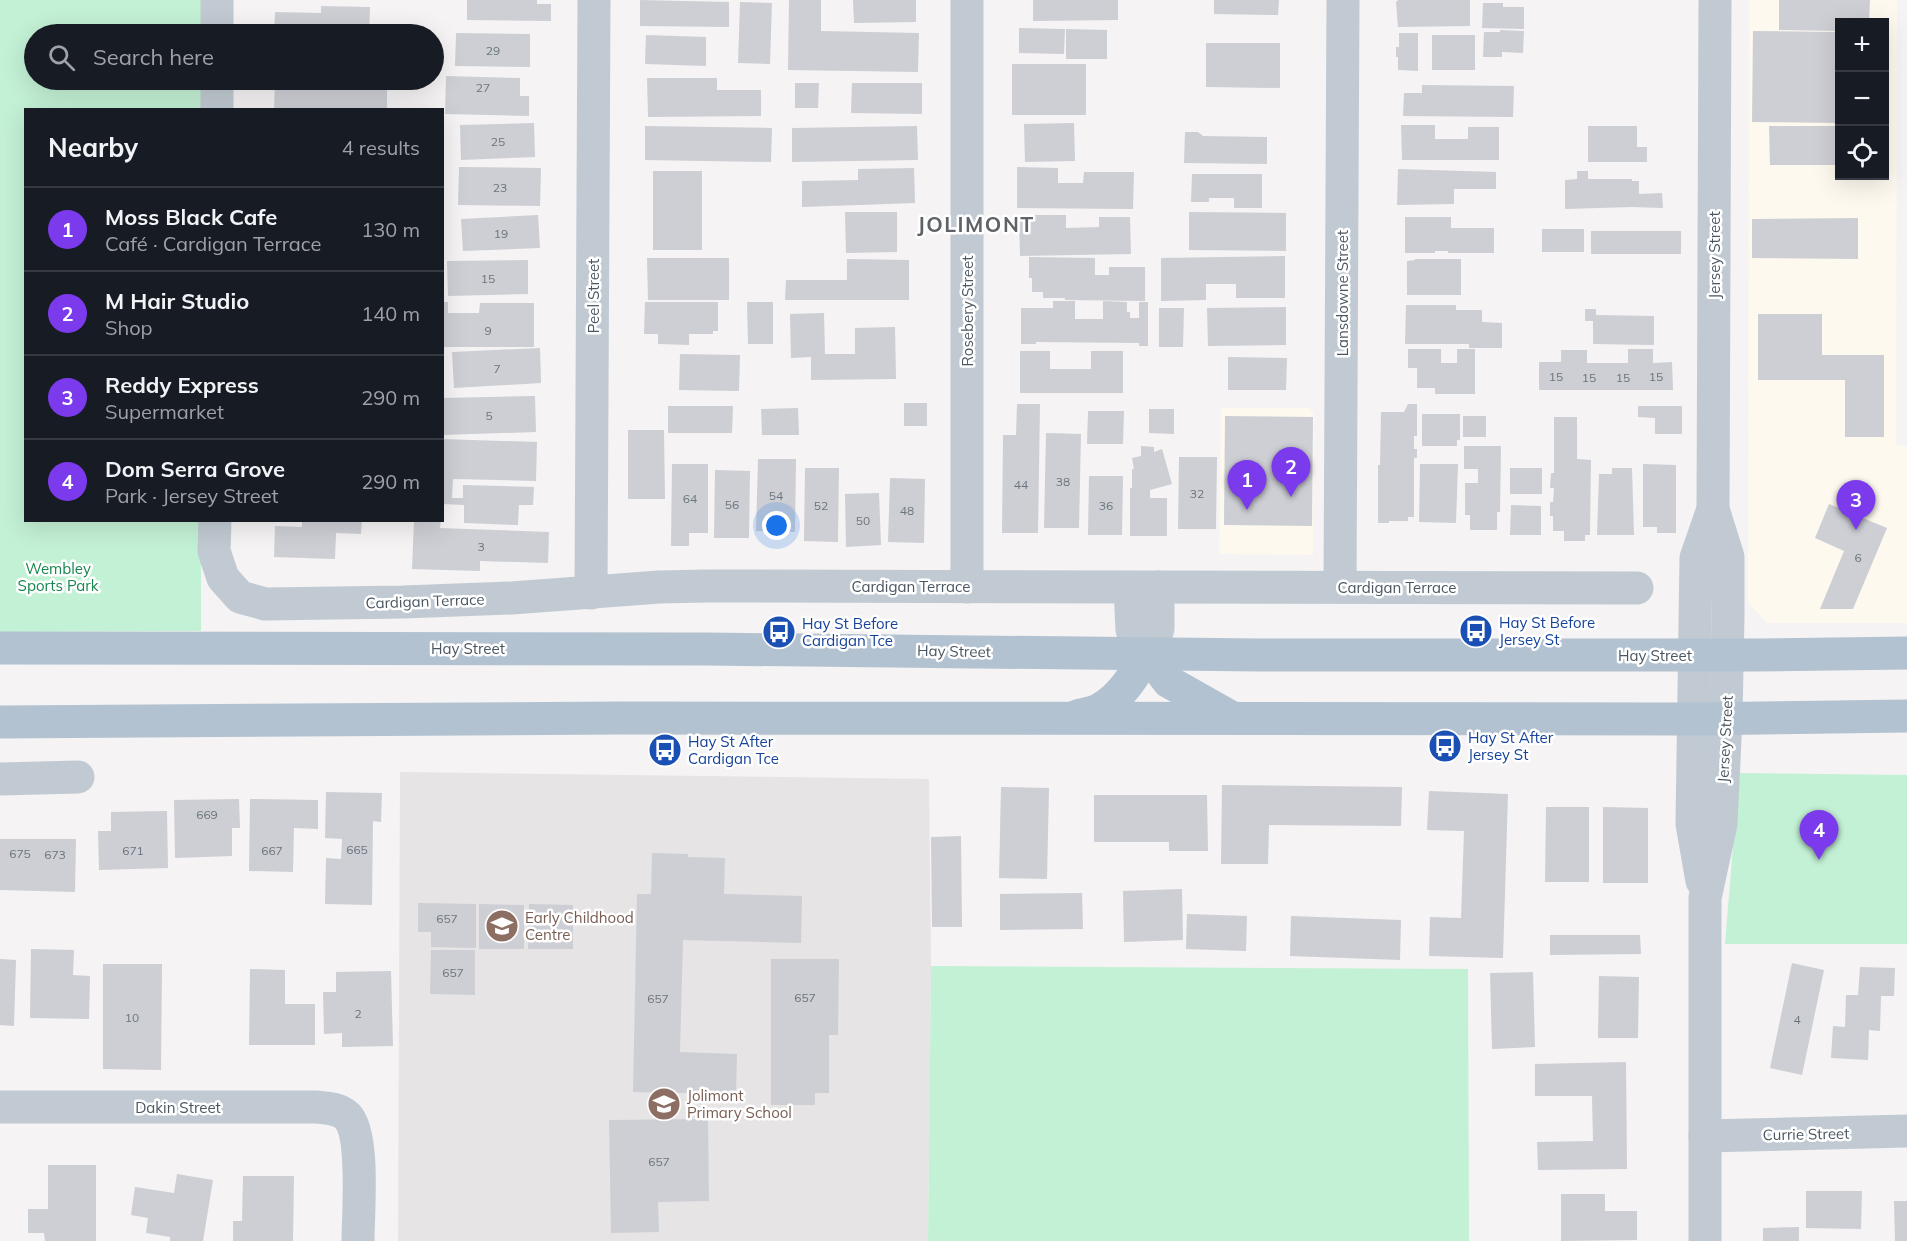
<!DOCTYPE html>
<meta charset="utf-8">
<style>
:root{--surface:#171b24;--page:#242831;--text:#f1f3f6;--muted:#9ea1a6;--line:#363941;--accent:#7c3aed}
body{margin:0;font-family:Mulish,sans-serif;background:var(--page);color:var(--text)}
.controls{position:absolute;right:18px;top:18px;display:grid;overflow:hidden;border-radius:0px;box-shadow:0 6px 24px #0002}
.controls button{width:54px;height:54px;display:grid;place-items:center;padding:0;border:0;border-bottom:2px solid var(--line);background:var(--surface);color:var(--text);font:30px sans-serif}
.you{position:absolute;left:777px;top:526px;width:21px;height:21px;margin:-15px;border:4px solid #fff;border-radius:50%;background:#1a73e8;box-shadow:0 0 0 9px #1a73e833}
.badge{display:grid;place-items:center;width:39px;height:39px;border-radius:50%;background:var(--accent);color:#fff;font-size:20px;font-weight:700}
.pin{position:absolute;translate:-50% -50px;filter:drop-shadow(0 2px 3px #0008)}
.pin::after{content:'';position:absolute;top:32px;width:21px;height:18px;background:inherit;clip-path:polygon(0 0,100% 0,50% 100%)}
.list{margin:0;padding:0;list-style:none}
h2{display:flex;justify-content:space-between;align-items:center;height:78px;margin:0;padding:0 24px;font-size:26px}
h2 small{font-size:20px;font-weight:400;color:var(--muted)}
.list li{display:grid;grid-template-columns:39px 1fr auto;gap:18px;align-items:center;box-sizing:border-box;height:84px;padding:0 24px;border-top:2px solid var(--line)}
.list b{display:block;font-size:22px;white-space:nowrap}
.list p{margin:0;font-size:20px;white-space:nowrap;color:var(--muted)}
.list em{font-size:20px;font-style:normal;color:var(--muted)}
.icon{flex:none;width:33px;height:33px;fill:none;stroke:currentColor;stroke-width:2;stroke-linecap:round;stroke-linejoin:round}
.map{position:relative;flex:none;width:1907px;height:1241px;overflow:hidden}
.search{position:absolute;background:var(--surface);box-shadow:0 6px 24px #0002;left:24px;top:24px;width:420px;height:66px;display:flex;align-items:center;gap:15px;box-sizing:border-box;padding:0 21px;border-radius:33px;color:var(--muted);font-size:22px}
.panel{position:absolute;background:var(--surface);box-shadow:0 6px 24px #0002;left:24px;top:108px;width:420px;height:414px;border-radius:0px}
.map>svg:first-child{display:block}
</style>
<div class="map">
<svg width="1907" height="1241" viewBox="0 0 1907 1241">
<rect width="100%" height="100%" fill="#f5f3f3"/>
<g fill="#fdf9ef" fill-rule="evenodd">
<path d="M 1749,0 L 1897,0 L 1896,445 L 1907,446 L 1907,623 L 1767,623 L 1748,602 ZM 1840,22 L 1884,22 L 1884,176 L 1840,176 Z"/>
<polygon points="1221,408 1310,408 1314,416 1313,555 1219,554"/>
</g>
<polygon fill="#e6e4e5" points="400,772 929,779 931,966 928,1241 398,1241"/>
<g fill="#c3f1d5">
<polygon points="0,0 202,0 202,34 34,34 34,80 202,80 202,109 26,110 26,520 201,521 201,631 0,632"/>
<polygon points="1739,773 1907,775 1907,944 1725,944"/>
<polygon points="931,966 1468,969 1469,1241 928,1241"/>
</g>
<g fill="#cdcfd5">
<polygon points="467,0 537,0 537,4 551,4 551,21 467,20"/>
<polygon points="640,0 729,2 729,27 640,26"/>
<polygon points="789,0 821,0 821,31 919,33 918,72 788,70"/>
<polygon points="853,0 916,0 916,22 854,23"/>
<polygon points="1033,0 1118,0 1118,20 1033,21"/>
<polygon points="1214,0 1279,0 1278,15 1214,14"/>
<polygon points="1398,0 1470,0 1470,26 1398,27 1396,2"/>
<polygon points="1779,0 1870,0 1869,22 1840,22 1840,31 1779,30"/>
<polygon points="740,2 772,3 770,64 738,63"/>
<polygon points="1483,3 1503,3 1503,7 1524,7 1524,29 1482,28"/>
<polygon points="321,6 370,7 369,34 274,34 275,12 321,13"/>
<polygon points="1019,28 1065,29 1064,54 1019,53"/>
<polygon points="1066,29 1107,30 1107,59 1066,59"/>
<polygon points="1500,30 1524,31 1523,53 1502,52 1502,57 1483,57 1484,32 1500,32"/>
<polygon points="1753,31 1840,32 1840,123 1752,122"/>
<polygon points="456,33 530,34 530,67 455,66"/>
<polygon points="1399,33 1418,33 1418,71 1398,70 1398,57 1396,57 1396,47 1399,47"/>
<polygon points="646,35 706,37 706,66 645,64"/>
<rect x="1432" y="35" width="43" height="35"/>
<polygon points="1206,43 1280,43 1280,88 1206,87"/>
<rect x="1012" y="64" width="74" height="51"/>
<polygon points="446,76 520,78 520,96 529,96 529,116 445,114"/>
<polygon points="647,78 717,78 717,90 761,90 761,116 648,117"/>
<polygon points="275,80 360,80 360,85 387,85 387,110 274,110"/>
<polygon points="795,83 819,83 818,108 795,108"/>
<polygon points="852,83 922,83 922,114 851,113"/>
<polygon points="1422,85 1514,86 1513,117 1403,116 1404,93 1422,93"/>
<polygon points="534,123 535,157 461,160 460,125"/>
<polygon points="1074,123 1075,161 1025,162 1024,124"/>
<polygon points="1401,125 1435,125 1435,139 1468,139 1468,127 1499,127 1499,160 1402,160"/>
<polygon points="645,126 772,128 771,162 645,160"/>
<polygon points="917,126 918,160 792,162 792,128"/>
<polygon points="1588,126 1637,126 1637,147 1647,147 1647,162 1588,162"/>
<polygon points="1769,126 1840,126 1840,165 1770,165"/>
<polygon points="1185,132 1198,132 1203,136 1267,137 1267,164 1184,163"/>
<polygon points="459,167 541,168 540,206 458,205"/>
<polygon points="1017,167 1058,168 1058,183 1083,183 1084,172 1134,172 1133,209 1017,208"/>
<polygon points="914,168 915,203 802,207 802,181 858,180 858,169"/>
<polygon points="1398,169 1496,172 1496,189 1454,189 1454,204 1397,205"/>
<rect x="653" y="171" width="49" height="79"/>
<polygon points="1577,171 1588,171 1588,179 1632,179 1632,181 1639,181 1639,194 1662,193 1663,208 1632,207 1565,209 1565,180 1577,179"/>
<polygon points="1192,174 1262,174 1262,208 1234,208 1234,198 1209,198 1209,202 1191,202"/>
<polygon points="845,212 897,212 897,252 846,253"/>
<polygon points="1189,212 1286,213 1286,251 1189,250"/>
<polygon points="538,215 540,248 463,251 461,219"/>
<polygon points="1019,215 1066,215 1066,228 1099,227 1099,217 1130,217 1131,254 1020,256"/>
<polygon points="1405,217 1451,217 1451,228 1494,228 1494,253 1448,253 1448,251 1435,251 1435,253 1405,253"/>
<polygon points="1858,218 1858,259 1752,258 1752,219"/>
<rect x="1542" y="229" width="42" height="23"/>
<rect x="1591" y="231" width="90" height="23"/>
<polygon points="1285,256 1285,298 1236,298 1236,284 1206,284 1206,300 1161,301 1161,258"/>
<polygon points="1029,257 1095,258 1095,275 1109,275 1109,267 1145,267 1145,301 1065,300 1065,298 1043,298 1043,292 1032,292 1032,278 1029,278"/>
<polygon points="647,258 729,258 729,300 648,300"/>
<polygon points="847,259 909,260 909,300 785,300 786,280 847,280"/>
<polygon points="1415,259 1461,259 1461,295 1407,295 1407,261 1415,260"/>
<polygon points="528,260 528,294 448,296 447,261"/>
<polygon points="1053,301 1075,301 1075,319 1103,319 1103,301 1127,302 1127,312 1130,312 1130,318 1139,318 1139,302 1148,302 1148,346 1139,346 1139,343 1036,342 1036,344 1021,344 1021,308 1053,308"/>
<polygon points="442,302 448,302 448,313 479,313 480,303 534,303 534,347 442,347"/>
<polygon points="645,302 718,302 718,331 713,331 713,334 689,334 689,345 658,344 658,334 644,334"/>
<polygon points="747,302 773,302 773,344 748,344"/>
<polygon points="1406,305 1456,305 1456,310 1482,310 1482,322 1502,323 1502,348 1469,348 1469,344 1405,344"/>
<polygon points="1286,307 1286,345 1208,346 1207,308"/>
<polygon points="1159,308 1184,308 1183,347 1159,347"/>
<polygon points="1585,309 1596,309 1596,315 1654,316 1654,345 1593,344 1593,321 1585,321"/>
<polygon points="824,313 825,354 855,354 855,328 895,327 896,379 811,380 811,357 791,358 790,314"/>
<polygon points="1758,314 1822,314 1822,355 1884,355 1884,437 1845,437 1845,380 1758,380"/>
<polygon points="540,348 541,383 454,388 452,352"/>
<polygon points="1408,349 1441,349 1441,363 1457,363 1457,349 1475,349 1475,394 1435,394 1435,388 1417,388 1417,368 1408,368"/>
<polygon points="1628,349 1653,349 1653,363 1672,362 1673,390 1539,390 1539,362 1561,362 1561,350 1587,350 1587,363 1628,363"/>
<polygon points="1020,351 1050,351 1050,369 1091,369 1091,351 1123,351 1123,393 1020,393"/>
<polygon points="680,354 740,355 739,391 679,390"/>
<polygon points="1228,357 1287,358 1286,390 1228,390"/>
<polygon points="535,396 536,432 442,435 442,398"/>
<rect x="904" y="403" width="23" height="23"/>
<polygon points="1017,404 1040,404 1038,533 1002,533 1003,435 1016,435"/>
<polygon points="1408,404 1417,404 1417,436 1414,436 1414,449 1417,449 1417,458 1414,458 1414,517 1408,517 1408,521 1389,521 1389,523 1378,523 1378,465 1380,465 1381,412 1404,412"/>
<polygon points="668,406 733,406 732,433 668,433"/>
<polygon points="1638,406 1682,406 1682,434 1655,434 1655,418 1638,417"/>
<polygon points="798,408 799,435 762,435 761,409"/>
<polygon points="1149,409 1174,409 1174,434 1149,433"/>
<polygon points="1088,411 1124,411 1123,444 1087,444"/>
<polygon points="1422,414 1460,414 1460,440 1457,440 1457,446 1422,446"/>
<polygon points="1225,416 1313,417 1312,526 1224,525"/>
<rect x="1463" y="416" width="23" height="21"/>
<polygon points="1554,417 1577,417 1577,459 1591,460 1590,535 1585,535 1585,541 1564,541 1564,531 1553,531 1553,516 1550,516 1550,502 1553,502 1554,488 1550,488 1551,473 1554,473"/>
<polygon points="628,430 664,430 665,499 628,499"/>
<polygon points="1046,433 1081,434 1079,528 1044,528"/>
<polygon points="442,439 537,442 536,481 453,479 452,498 463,498 463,485 534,487 533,505 519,505 518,525 464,523 464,505 442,504"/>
<polygon points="1141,446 1154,447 1154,452 1162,449 1172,484 1150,490 1150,498 1167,498 1167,536 1130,536 1130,488 1132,488 1132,469 1134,469 1132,458 1141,456"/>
<polygon points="1464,446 1501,446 1500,512 1497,512 1497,530 1470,530 1470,515 1465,515 1465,483 1478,483 1478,469 1464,469"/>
<polygon points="1179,457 1217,457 1216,529 1178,529"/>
<polygon points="758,459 796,459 795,532 756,531"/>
<polygon points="672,464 708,464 708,533 689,533 689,546 671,546"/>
<polygon points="1420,464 1458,464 1456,523 1419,522"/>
<polygon points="1643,464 1676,465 1676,533 1657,533 1657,527 1643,527"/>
<polygon points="805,468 839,468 838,542 804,541"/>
<rect x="1510" y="468" width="32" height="26"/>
<polygon points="1612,468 1632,468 1634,535 1597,535 1599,474 1612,474"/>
<polygon points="715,470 750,471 749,538 714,538"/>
<polygon points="1089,476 1123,476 1122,535 1088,535"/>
<polygon points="890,478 925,479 924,543 888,542"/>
<polygon points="879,493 881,545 846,547 845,494"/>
<polygon points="1829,504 1887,528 1853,609 1820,609 1844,551 1815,538"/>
<polygon points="1511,505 1541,506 1541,535 1510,535"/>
<polygon points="302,520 362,520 361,534 336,533 335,559 274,557 275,526 302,527"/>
<polygon points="414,520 441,520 440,528 549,532 548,563 480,561 480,571 412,569"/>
<polygon points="1222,785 1402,787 1401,826 1269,825 1268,864 1221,864"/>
<polygon points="1001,787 1049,788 1047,879 999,878"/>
<polygon points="1429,791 1508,794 1503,958 1429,956 1430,917 1461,918 1464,831 1427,830"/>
<polygon points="326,792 382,793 381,822 373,821 372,905 325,904 326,858 341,859 342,839 325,838"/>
<polygon points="1094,795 1207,795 1208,851 1169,851 1169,842 1094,842"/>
<polygon points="239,799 240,828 232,828 232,856 175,858 174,800"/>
<polygon points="250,799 318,800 318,829 294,828 293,872 249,871"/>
<polygon points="1546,807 1589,807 1589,882 1545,882"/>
<polygon points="1603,807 1648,808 1648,883 1603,883"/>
<polygon points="167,811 168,868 99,870 98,831 111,831 111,812"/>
<polygon points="961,836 962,927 932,927 931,837"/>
<polygon points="0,839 76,839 75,892 0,890"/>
<polygon points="652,853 688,854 688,857 725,858 724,894 802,896 801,943 683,940 680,1052 737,1054 736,1094 633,1092 637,894 651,894"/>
<polygon points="1182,889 1183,940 1124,942 1123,891"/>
<polygon points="1082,893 1083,929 1000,930 1000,894"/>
<polygon points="418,903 476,904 476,948 431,947 431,932 418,932"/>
<polygon points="479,904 524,905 524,949 479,949"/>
<polygon points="529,904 573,905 573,949 528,949"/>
<polygon points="1187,914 1247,916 1246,951 1186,949"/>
<polygon points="1291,916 1401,920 1400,960 1290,956"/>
<polygon points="1550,935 1640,935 1641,954 1550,955"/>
<polygon points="31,949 74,950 73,975 90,976 89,1019 30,1018"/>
<polygon points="431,950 475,950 475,995 430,994"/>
<polygon points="0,959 16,960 14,1026 0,1025"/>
<polygon points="771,959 839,959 838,1035 829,1035 829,1093 815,1093 815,1105 771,1105"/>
<polygon points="1792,963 1824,970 1802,1075 1770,1068"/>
<polygon points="103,964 162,964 161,1070 103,1069"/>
<polygon points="1860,967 1895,968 1894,996 1881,996 1880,1031 1869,1030 1868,1060 1831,1058 1833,1026 1845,1027 1846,995 1858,995"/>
<polygon points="250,969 285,970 285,1004 315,1004 315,1045 249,1045"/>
<polygon points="391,971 393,1046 342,1047 342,1033 324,1034 323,992 336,992 336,972"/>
<polygon points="1533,972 1535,1047 1492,1049 1490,973"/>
<polygon points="1599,976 1639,977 1638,1038 1598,1038"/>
<polygon points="1626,1062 1627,1169 1538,1170 1537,1142 1593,1141 1592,1096 1535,1096 1535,1064"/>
<polygon points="708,1119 709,1201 658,1202 659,1232 611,1233 609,1120"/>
<polygon points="48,1165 96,1165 96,1241 45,1241 44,1233 28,1233 28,1209 48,1209"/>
<polygon points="177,1174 213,1180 203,1241 170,1241 170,1237 146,1233 148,1218 131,1215 135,1187 174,1193"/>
<polygon points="243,1176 294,1176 293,1241 233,1241 233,1221 242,1221"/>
<polygon points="1806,1191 1862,1191 1861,1229 1806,1228"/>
<polygon points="1561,1194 1605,1194 1605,1211 1637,1211 1637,1240 1561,1241"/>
<polygon points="1894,1201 1907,1201 1907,1241 1895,1241"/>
<polygon points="1799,1227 1799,1241 1763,1241 1763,1228"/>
</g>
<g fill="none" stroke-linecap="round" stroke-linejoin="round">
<g stroke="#c1cad2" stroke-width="33">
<polyline points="967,0 967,587"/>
<polyline points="217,34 217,0"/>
<polyline points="217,110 217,80"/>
<polyline points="215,520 214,551 223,578 240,597 265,604 403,602 512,598 659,587 706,586 1637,588"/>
<polyline points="1340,587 1343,0"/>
<polyline points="1130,588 1132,630 1147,654"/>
<polyline points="591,593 594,0"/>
<polyline points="1147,654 1158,629 1158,587"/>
<polyline points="0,779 78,777"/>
<polyline points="1702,881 1692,824 1696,558 1713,509"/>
<path d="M 0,1107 L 316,1107 C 326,1108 338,1108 347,1116 C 365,1134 358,1214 358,1241"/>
<polyline points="1705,1136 1907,1131"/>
<polyline points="1705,1241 1705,898 1721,824 1726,718 1728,616 1728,557 1713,509 1715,0"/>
</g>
<g stroke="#b3c2d1" stroke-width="33">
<polyline points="0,648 706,649 1260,655 1756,655 1907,653"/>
<polyline points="1147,654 1169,682 1231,717"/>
<path d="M 1077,716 C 1084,714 1094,713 1100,709 C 1121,698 1135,674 1147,654"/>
<polyline points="0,722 620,718 1693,719 1907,716"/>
</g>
</g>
<defs>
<symbol id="bus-disc" viewBox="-11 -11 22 22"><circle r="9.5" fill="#1a4fb4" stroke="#fff"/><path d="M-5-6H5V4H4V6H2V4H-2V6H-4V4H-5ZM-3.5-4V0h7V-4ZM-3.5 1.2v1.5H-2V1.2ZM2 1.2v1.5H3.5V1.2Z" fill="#fff"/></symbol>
<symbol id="school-disc" viewBox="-11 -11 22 22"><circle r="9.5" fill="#8d6e63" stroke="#fff"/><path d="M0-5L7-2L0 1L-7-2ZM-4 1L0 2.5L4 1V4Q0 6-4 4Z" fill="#fff"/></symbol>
</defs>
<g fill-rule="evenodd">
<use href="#bus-disc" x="1457" y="612" width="38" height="38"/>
<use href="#bus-disc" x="760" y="613" width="38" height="38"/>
<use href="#bus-disc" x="1426" y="727" width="38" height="38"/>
<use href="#bus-disc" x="646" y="731" width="38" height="38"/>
<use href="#school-disc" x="483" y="907" width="38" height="38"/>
<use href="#school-disc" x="645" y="1085" width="38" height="38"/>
</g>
<g text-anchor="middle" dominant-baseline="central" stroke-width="5" stroke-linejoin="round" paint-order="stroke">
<g font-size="12" fill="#6b747e">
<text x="493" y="50">29</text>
<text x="483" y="87">27</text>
<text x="498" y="141">25</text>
<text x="500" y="187">23</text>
<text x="501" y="233">19</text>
<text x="488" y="278">15</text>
<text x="488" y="330">9</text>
<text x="497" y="368">7</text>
<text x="1556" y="376">15</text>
<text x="1656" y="376">15</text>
<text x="1589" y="377">15</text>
<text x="1623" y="377">15</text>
<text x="489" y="415">5</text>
<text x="1063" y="481">38</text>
<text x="1021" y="484">44</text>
<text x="1197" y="493">32</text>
<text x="776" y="495">54</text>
<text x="690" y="498">64</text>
<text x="732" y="504">56</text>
<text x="821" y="505">52</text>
<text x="1106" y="505">36</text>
<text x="907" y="510">48</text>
<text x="863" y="520">50</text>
<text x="481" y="546">3</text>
<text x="1858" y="557">6</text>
<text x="207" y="814">669</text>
<text x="357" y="849">665</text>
<text x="133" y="850">671</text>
<text x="272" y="850">667</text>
<text x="20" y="853">675</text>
<text x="55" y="854">673</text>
<text x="447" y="918">657</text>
<text x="453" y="972">657</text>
<text x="805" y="997">657</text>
<text x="658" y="998">657</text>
<text x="358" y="1013">2</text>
<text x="132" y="1017">10</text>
<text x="1797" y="1019">4</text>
<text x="659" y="1161">657</text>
</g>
<g font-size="15" fill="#4a5661" stroke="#fff">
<text transform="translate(1714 255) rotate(-90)">Jersey Street</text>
<text transform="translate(1342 293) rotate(-90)">Lansdowne Street</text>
<text transform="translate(593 296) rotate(-90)">Peel Street</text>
<text transform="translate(967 311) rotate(-90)">Rosebery Street</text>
<text x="911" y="586">Cardigan Terrace</text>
<text x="1397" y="587">Cardigan Terrace</text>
<text transform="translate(425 601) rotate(-2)">Cardigan Terrace</text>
<text x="468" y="648">Hay Street</text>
<text transform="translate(954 651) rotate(1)">Hay Street</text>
<text x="1655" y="655">Hay Street</text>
<text transform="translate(1725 739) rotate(-87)">Jersey Street</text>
<text x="178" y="1107">Dakin Street</text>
<text transform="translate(1806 1134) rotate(-1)">Currie Street</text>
</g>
<g font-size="15" fill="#17864f" stroke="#fff">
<text x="58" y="568">Wembley<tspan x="58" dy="17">Sports Park</tspan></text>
</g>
<g font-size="15" fill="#164399" stroke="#fff" text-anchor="start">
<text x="1499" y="622">Hay St Before<tspan x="1499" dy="17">Jersey St</tspan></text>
<text x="802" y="623">Hay St Before<tspan x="802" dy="17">Cardigan Tce</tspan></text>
<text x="1468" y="737">Hay St After<tspan x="1468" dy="17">Jersey St</tspan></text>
<text x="688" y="741">Hay St After<tspan x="688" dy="17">Cardigan Tce</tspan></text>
</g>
<g font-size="15" fill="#785e54" stroke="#fff" text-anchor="start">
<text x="525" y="917">Early Childhood<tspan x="525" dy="17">Centre</tspan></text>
<text x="687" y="1095">Jolimont<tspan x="687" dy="17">Primary School</tspan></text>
</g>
<g font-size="21" font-weight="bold" letter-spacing="1.5" fill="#5f6368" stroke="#fff">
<text x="976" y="224">JOLIMONT</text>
</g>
</g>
</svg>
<div class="controls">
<button>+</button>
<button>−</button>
<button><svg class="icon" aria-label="locate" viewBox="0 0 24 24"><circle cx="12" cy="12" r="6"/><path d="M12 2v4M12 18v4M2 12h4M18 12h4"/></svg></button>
</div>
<div class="you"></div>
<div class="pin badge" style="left:1247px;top:510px">1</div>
<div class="pin badge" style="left:1291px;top:497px">2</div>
<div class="pin badge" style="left:1856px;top:530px">3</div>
<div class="pin badge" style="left:1819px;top:860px">4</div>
<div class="search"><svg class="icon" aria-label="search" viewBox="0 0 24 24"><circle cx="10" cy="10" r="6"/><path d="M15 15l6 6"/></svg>Search here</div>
<section class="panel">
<h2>Nearby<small>4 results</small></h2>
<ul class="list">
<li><span class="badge">1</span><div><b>Moss Black Cafe</b><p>Café · Cardigan Terrace</p></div><em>130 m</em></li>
<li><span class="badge">2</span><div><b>M Hair Studio</b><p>Shop</p></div><em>140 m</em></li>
<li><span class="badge">3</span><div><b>Reddy Express</b><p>Supermarket</p></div><em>290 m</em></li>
<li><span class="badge">4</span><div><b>Dom Serra Grove</b><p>Park · Jersey Street</p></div><em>290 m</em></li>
</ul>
</section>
</div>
